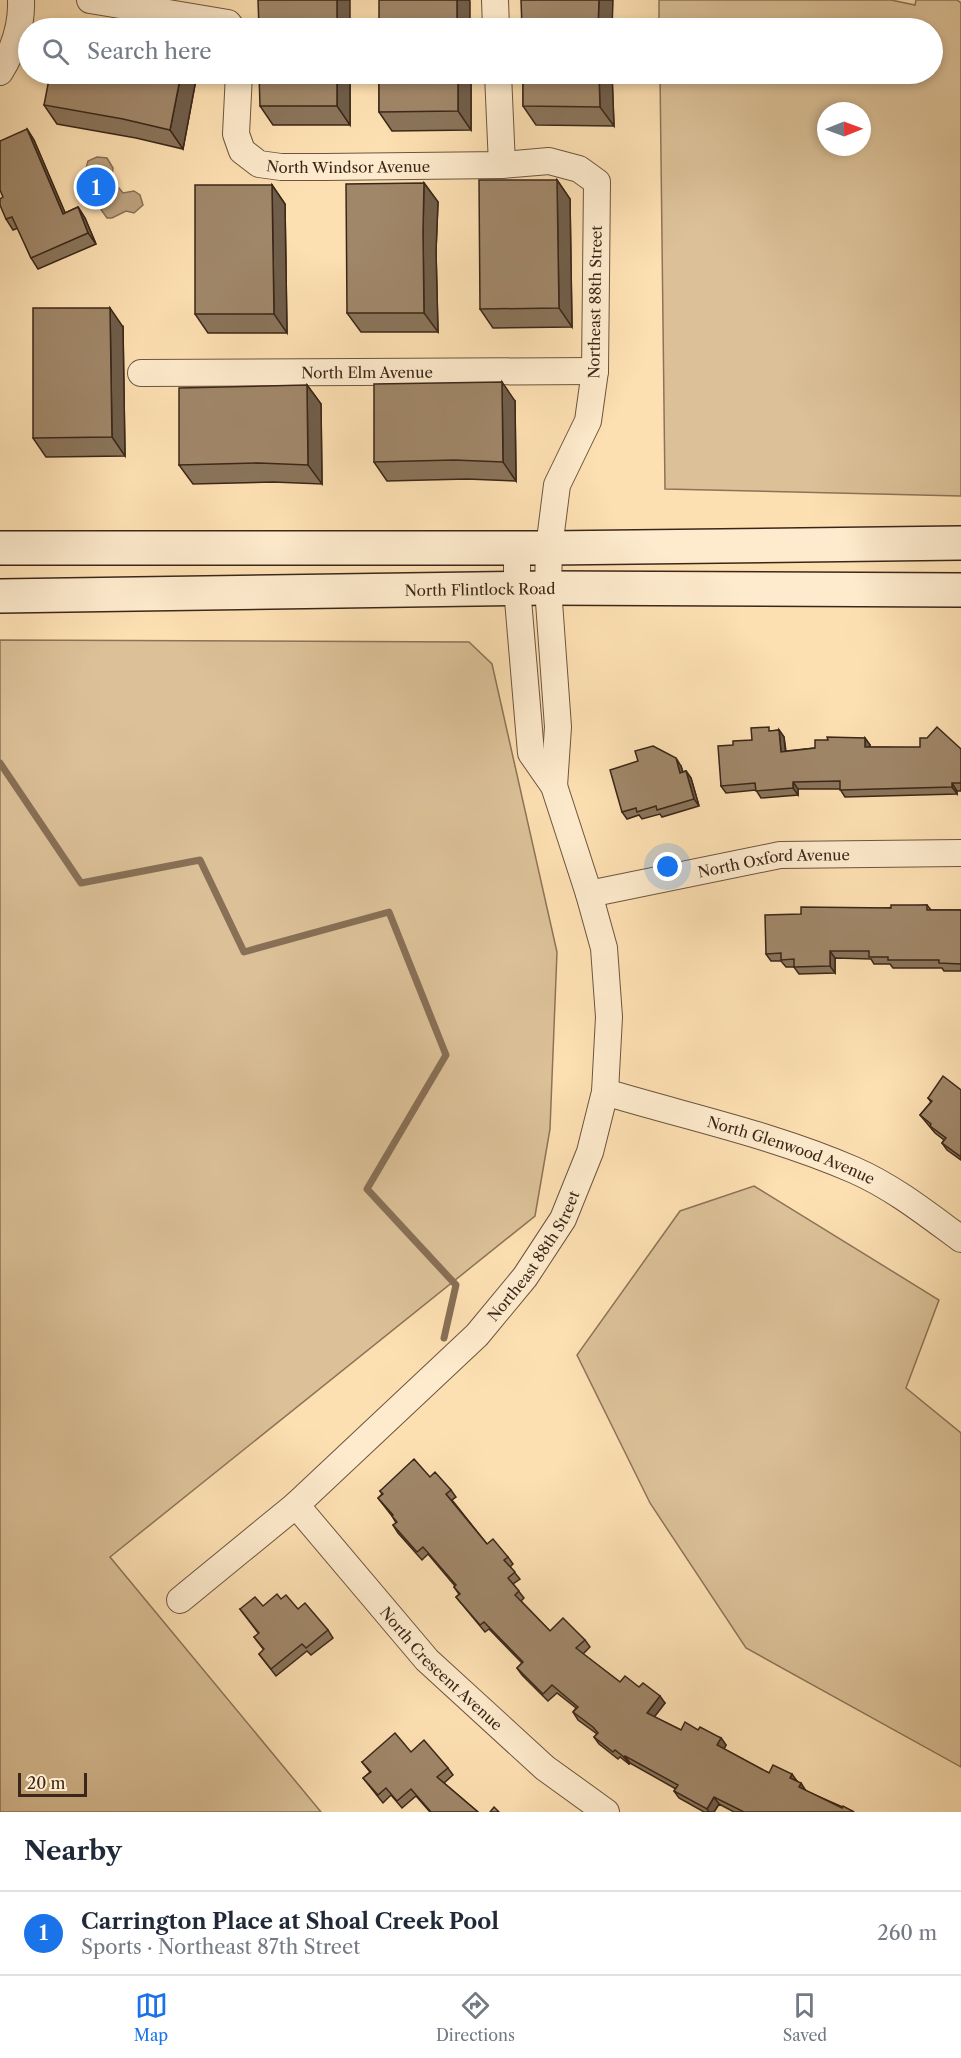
<!DOCTYPE html>
<meta charset="utf-8">
<style>
:root{--surface:#fff;--page:#f2f2f3;--text:#1f2937;--muted:#747a83;--line:#e0e1e3;--accent:#1a73e8}
body{margin:0;font-family:"Libre Caslon Text",serif;background:var(--page);color:var(--text)}
.compass{position:absolute;left:817px;top:102px;width:54px;height:54px;border-radius:50%;background:var(--surface);box-shadow:0 3px 9px #0003;rotate:89deg}
.scale{position:absolute;left:18px;bottom:15px;width:69px;box-sizing:border-box;padding-left:6px;border:3px solid #3b2719;border-top:0;font-size:16px;line-height:21px;white-space:nowrap;color:#3b2719;-webkit-text-stroke:4px #feebcd;paint-order:stroke}
.you{position:absolute;left:668px;top:867px;width:21px;height:21px;margin:-15px;border:4px solid #fff;border-radius:50%;background:#1a73e8;box-shadow:0 0 0 9px #1a73e833}
.badge{display:grid;place-items:center;width:39px;height:39px;border-radius:50%;background:var(--accent);color:#fff;font-size:20px;font-weight:700}
.pin{position:absolute;translate:-50% -50%;border:3px solid #fff;box-shadow:0 2px 6px #0006}
.list{margin:0;padding:0;list-style:none}
h2{display:flex;justify-content:space-between;align-items:center;height:78px;margin:0;padding:0 24px;font-size:26px}
h2 small{font-size:20px;font-weight:400;color:var(--muted)}
.list li{display:grid;grid-template-columns:39px 1fr auto;gap:18px;align-items:center;box-sizing:border-box;height:84px;padding:0 24px;border-top:2px solid var(--line)}
.list b{display:block;font-size:22px;white-space:nowrap}
.list p{margin:0;font-size:20px;white-space:nowrap;color:var(--muted)}
.list em{font-size:20px;font-style:normal;color:var(--muted)}
.icon{flex:none;width:33px;height:33px;fill:none;stroke:currentColor;stroke-width:2;stroke-linecap:round;stroke-linejoin:round}
.map{position:relative;flex:none;width:961px;height:1812px;overflow:hidden}
.search{position:absolute;background:var(--surface);box-shadow:0 3px 9px #0003;left:18px;right:18px;top:18px;height:66px;display:flex;align-items:center;gap:15px;box-sizing:border-box;padding:0 21px;border-radius:33px;color:var(--muted);font-size:22px}
.sheet{height:162px;background:var(--surface)}
nav{display:flex;justify-content:space-around;align-items:center;box-sizing:border-box;height:84px;border-top:2px solid var(--line);background:var(--surface);font-size:16px;color:var(--muted)}
nav a{display:grid;justify-items:center;gap:3px}
nav .on{color:var(--accent)}
.map>svg:first-child{display:block}
</style>
<div class="map">
<svg width="961" height="1812" viewBox="0 0 961 1812">
<rect width="100%" height="100%" fill="#fde0b2"/>
<filter id="stains"><feTurbulence type="fractalNoise" baseFrequency=".00333" numOctaves="4"/><feColorMatrix values="0 0 0 0 .2 0 0 0 0 .09 0 0 0 0 .02 0 0 0 .5 -.17"/></filter>
<radialGradient id="worn" r=".72"><stop offset=".6" stop-color="#630" stop-opacity="0"/><stop offset="1" stop-color="#630" stop-opacity=".3"/></radialGradient>
<g fill="#dcc198" stroke="#8c7458" stroke-width="1.5" fill-rule="evenodd">
<path d="M 659,0 L 891,0 L 915,5 L 916,0 L 957,0 L 961,3 L 961,496 L 665,489 L 660,74 L 932,74 L 932,28 L 659,28 ZM 826,111 L 862,111 L 862,147 L 826,147 Z"/>
<polygon points="0,640 469,642 492,664 557,952 550,1129 535,1216 110,1557 321,1812 0,1812"/>
<polygon points="754,1186 939,1300 906,1388 961,1433 961,1767 746,1648 650,1503 577,1355 680,1211"/>
</g>
<path fill="#bba17e" stroke="#887056" stroke-width="1.5" d="M 97,157 L 107,158 L 113,168 L 112,177 L 106,182 L 113,191 L 118,187 L 123,193 L 134,191 L 140,195 L 143,205 L 134,213 L 126,211 L 112,218 L 107,218 L 100,208 L 90,206 L 82,201 C 78,189 86,183 83,172 L 85,172 L 88,161 Z"/>
<g fill="none" stroke-linecap="round" stroke-linejoin="round">
<polyline stroke="#887056" stroke-width="7" points="0,763 81,883 200,860 244,952 389,912 446,1055 367,1189 456,1285 444,1338"/>
<defs>
<g id="minor">
<polyline points="90,0 228,23 232,28"/>
<polyline points="495,0 496,28"/>
<path d="M 0,72 C 13,51 22,25 21,0"/>
<path id="s1" d="M 239,74 L 236,134 L 242,151 L 259,164 L 281,167 L 323,167 L 502,165 L 549,161 L 579,169 L 597,182 L 595,371 L 588,421 L 557,485 L 549,548 L 548,588 L 558,727 L 554,786"/>
<polyline points="498,74 502,165"/>
<path id="s2" d="M 141,373 L 595,371"/>
<path id="s3" d="M 589,894 L 780,855 L 961,853"/>
<path id="s4" d="M 605,1092 C 688,1117 774,1135 854,1170 C 893,1187 927,1214 961,1239"/>
<path id="s5" d="M 296,1505 L 427,1660 L 545,1768 L 606,1812"/>
<path id="s6" d="M 180,1600 L 296,1505 L 477,1335 L 525,1277 L 563,1219 L 590,1152 L 605,1092 L 609,1017 L 604,948 L 589,894 L 554,786 L 531,753 L 517,588 L 517,548"/>
</g>
<g id="secondary">
<polyline points="0,548 549,548 961,543"/>
<path id="s7" d="M 0,596 L 548,588 L 961,590"/>
</g>
</defs>
<use href="#minor" stroke="#6c553f" stroke-width="28"/>
<use href="#secondary" stroke="#3b2719" stroke-width="36"/>
<use href="#minor" stroke="#feebcd" stroke-width="26"/>
<use href="#secondary" stroke="#feebcd" stroke-width="33"/>
</g>
<g fill="#8a745a" stroke="#3b2719" stroke-width="1.5">
<polygon points="197,74 183,149 136,138 57,124 44,105"/>
<polygon points="350,74 350,125 273,125 260,106"/>
<polygon points="379,74 471,74 471,130 392,131 379,112"/>
<polygon points="523,74 612,74 614,126 536,125 523,106"/>
<polygon points="27,129 34,140 65,213 78,207 85,218 96,244 38,269 31,258 18,228 13,230 6,219 3,197"/>
<polygon points="557,180 570,199 572,327 493,328 480,309"/>
<polygon points="424,183 438,202 436,251 438,332 361,332 347,313"/>
<polygon points="272,185 285,204 287,333 208,333 195,314"/>
<polygon points="123,327 125,456 46,457 33,438"/>
<polygon points="307,385 321,404 322,484 273,482 193,484 179,465"/>
<polygon points="515,401 516,481 467,479 387,481 374,462"/>
<polygon points="779,730 784,737 786,751 815,748 865,738 870,745 870,747 961,749 961,791 957,791 957,794 845,797 840,789 798,789 798,795 761,798 756,790 726,793 721,786 733,745 752,740 772,731"/>
<polygon points="681,766 683,772 686,771 691,778 699,806 662,817 660,814 642,819 639,815 627,819 622,812"/>
<polygon points="927,905 931,910 961,910 961,971 944,971 942,968 893,968 890,964 874,964 871,959 835,958 835,973 799,974 794,967 786,967 781,961 771,961 766,954 801,914"/>
<polygon points="961,1090 961,1160 947,1150 942,1143 944,1140 935,1133 920,1115 931,1102 928,1098"/>
<polygon points="430,1477 451,1490 456,1497 452,1500 487,1544 508,1557 513,1564 510,1567 520,1579 513,1584 524,1598 521,1601 550,1631 585,1640 590,1647 583,1654 620,1682 639,1687 665,1703 654,1717 681,1730 698,1730 721,1738 726,1745 724,1749 769,1773 797,1781 806,1791 854,1812 734,1812 719,1804 714,1812 704,1812 679,1798 674,1791 676,1789 630,1763 629,1764 620,1757 618,1759 599,1744 594,1737 597,1734 578,1720 573,1712 576,1708 557,1693 548,1701 522,1675 517,1668 522,1663 489,1629 485,1632 456,1597 459,1594 454,1587 455,1586 428,1554 422,1560 398,1533 393,1525 396,1523 392,1516 378,1498 382,1494 380,1491"/>
<polygon points="281,1599 298,1609 328,1630 333,1638 311,1655 307,1651 276,1676 259,1654 264,1650 254,1637 259,1634 240,1609 263,1606"/>
<polygon points="411,1752 448,1768 453,1775 444,1783 478,1812 430,1812 416,1796 402,1808 391,1795 383,1803 363,1778 370,1772 362,1762"/>
</g>
<g fill="#705e4a" stroke="#3b2719" stroke-width="1.5">
<rect x="337" y="0" width="13" height="28"/>
<polygon points="457,0 469,0 470,1 470,28 457,28"/>
<polygon points="599,0 613,0 612,28 598,28"/>
<polygon points="181,74 197,74 183,149 170,130"/>
<polygon points="337,74 350,74 350,125 337,106"/>
<polygon points="458,74 471,74 471,130 458,111"/>
<polygon points="599,74 612,74 614,126 600,107"/>
<polygon points="27,129 34,140 70,224 63,214"/>
<polygon points="557,180 570,199 572,327 559,308"/>
<polygon points="424,183 438,202 436,251 438,332 424,313 423,232"/>
<polygon points="272,185 285,204 287,333 274,314"/>
<polygon points="78,207 85,218 96,244 88,233"/>
<polygon points="110,308 123,327 125,456 112,437"/>
<polygon points="502,382 515,401 516,481 503,462"/>
<polygon points="307,385 321,404 322,484 308,465"/>
<polygon points="779,730 784,737 786,759 781,752"/>
<polygon points="865,738 870,745 870,754 865,747"/>
<polygon points="676,758 681,766 685,780 680,773"/>
<polygon points="686,771 691,778 699,806 694,799"/>
<polygon points="793,782 798,789 798,795 793,788"/>
<polygon points="952,783 957,791 957,794 952,787"/>
<polygon points="830,951 835,958 835,973 830,966"/>
<polygon points="660,1696 665,1703 652,1720 647,1713"/>
<polygon points="721,1738 726,1745 722,1752 717,1745"/>
<polygon points="625,1756 630,1763 629,1764 624,1757"/>
<polygon points="792,1774 797,1781 790,1778"/>
<polygon points="801,1783 806,1791 799,1787"/>
<polygon points="714,1797 719,1804 714,1812 709,1812 707,1809"/>
</g>
<g fill="#a08769" stroke="#3b2719" stroke-width="1.5">
<polygon points="258,0 337,0 337,28 259,28"/>
<rect x="379" y="0" width="78" height="28"/>
<polygon points="521,0 599,0 598,28 522,28"/>
<polygon points="50,74 181,74 170,130 123,119 44,105"/>
<polygon points="259,74 337,74 337,106 260,106"/>
<polygon points="379,74 458,74 458,111 379,112"/>
<polygon points="523,74 599,74 600,107 523,106"/>
<polygon points="27,129 63,214 78,207 88,233 31,258 12,217 6,219 0,205 0,199 3,197 0,190 0,141"/>
<polygon points="479,180 557,180 559,308 480,309"/>
<polygon points="424,183 423,232 424,313 347,313 346,184"/>
<polygon points="195,185 272,185 274,314 195,314"/>
<polygon points="33,308 110,308 112,437 33,438"/>
<polygon points="502,382 503,462 454,460 374,462 374,384"/>
<polygon points="307,385 308,465 259,463 179,465 179,388"/>
<polygon points="769,727 769,731 779,730 781,752 815,748 815,740 828,740 827,737 865,738 865,747 920,747 920,738 927,738 937,727 961,749 961,783 952,783 952,787 840,790 840,781 793,782 793,788 756,791 755,783 721,786 718,746 733,745 733,741 752,740 751,728"/>
<polygon points="653,746 676,758 680,773 686,771 694,799 657,810 656,806 637,812 636,808 622,812 610,770 638,761 635,751"/>
<polygon points="891,905 927,905 927,910 961,910 961,964 939,963 939,960 888,960 888,957 869,957 869,951 830,951 830,966 794,967 794,959 781,960 781,953 766,954 765,915 801,914 801,907 891,908"/>
<polygon points="943,1076 961,1090 961,1157 942,1143 946,1138 930,1126 931,1124 920,1115 932,1101 928,1098"/>
<polygon points="414,1459 430,1477 435,1472 451,1490 446,1494 487,1544 493,1539 508,1557 504,1560 515,1572 508,1578 519,1591 515,1595 550,1631 563,1618 585,1640 576,1648 620,1682 625,1676 639,1687 643,1683 660,1696 647,1713 681,1730 685,1722 698,1730 700,1727 721,1738 717,1745 769,1773 773,1765 792,1774 790,1778 801,1783 799,1787 842,1808 843,1806 854,1812 744,1812 714,1797 707,1809 674,1791 678,1785 625,1756 624,1757 615,1750 613,1752 594,1737 598,1733 593,1727 573,1712 578,1707 552,1685 543,1694 517,1668 523,1662 484,1622 480,1625 456,1597 460,1594 454,1587 456,1585 423,1547 417,1552 393,1525 397,1522 392,1516 393,1515 378,1498 383,1494 380,1491"/>
<polygon points="277,1594 281,1599 286,1595 298,1609 305,1603 328,1630 306,1648 302,1644 271,1669 259,1654 264,1649 254,1637 259,1633 240,1609 255,1597 263,1606"/>
<polygon points="395,1733 411,1752 424,1740 448,1768 437,1777 478,1812 431,1812 411,1789 397,1801 386,1788 378,1795 363,1778 371,1772 362,1762"/>
<polygon points="494,1807 499,1812 490,1812"/>
</g>
<g text-anchor="middle" dominant-baseline="central" stroke-width="4.5" stroke-linejoin="round" paint-order="stroke">
<g font-size="15" fill="#3b2719" stroke="#feebcd">
<text stroke="none"><textPath href="#s1" startOffset="189">North Windsor Avenue</textPath></text>
<text transform="translate(595 302) rotate(-89)">Northeast 88th Street</text>
<text stroke="none"><textPath href="#s2" startOffset="226">North Elm Avenue</textPath></text>
<text stroke="none"><textPath href="#s7" startOffset="480">North Flintlock Road</textPath></text>
<text stroke="none"><textPath href="#s3" startOffset="188">North Oxford Avenue</textPath></text>
<text stroke="none"><textPath href="#s4" startOffset="195">North Glenwood Avenue</textPath></text>
<text stroke="none"><textPath href="#s6" startOffset="496">Northeast 88th Street</textPath></text>
<text stroke="none"><textPath href="#s5" startOffset="219">North Crescent Avenue</textPath></text>
</g>
</g>
<rect width="100%" height="100%" filter="url(#stains)"/>
<rect width="100%" height="100%" fill="url(#worn)"/>
</svg>
<svg class="compass" viewBox="-18 -18 36 36"><path d="M0-13l5 13h-10z" fill="#e53935"/><path d="M0 13l5-13h-10z" fill="#747a83"/></svg>
<div class="scale">20 m</div>
<div class="you"></div>
<div class="pin badge" style="left:96px;top:187px">1</div>
<div class="search"><svg class="icon" aria-label="search" viewBox="0 0 24 24"><circle cx="10" cy="10" r="6"/><path d="M15 15l6 6"/></svg>Search here</div>
</div>
<section class="sheet">
<h2>Nearby<small></small></h2>
<ul class="list">
<li><span class="badge">1</span><div><b>Carrington Place at Shoal Creek Pool</b><p>Sports · Northeast 87th Street</p></div><em>260 m</em></li>
</ul>
</section>
<nav>
<a class="on"><svg class="icon" aria-label="map" viewBox="0 0 24 24"><path d="M3 6l6-2 6 2 6-2v14l-6 2-6-2-6 2zM9 4v14M15 6v14"/></svg>Map</a>
<a><svg class="icon" aria-label="directions" viewBox="0 0 24 24"><path d="M12 3l9 9-9 9-9-9zM9 14v-3h6M13 9l2 2-2 2"/></svg>Directions</a>
<a><svg class="icon" aria-label="saved" viewBox="0 0 24 24"><path d="M7 4h10v16l-5-4-5 4z"/></svg>Saved</a>
</nav>
